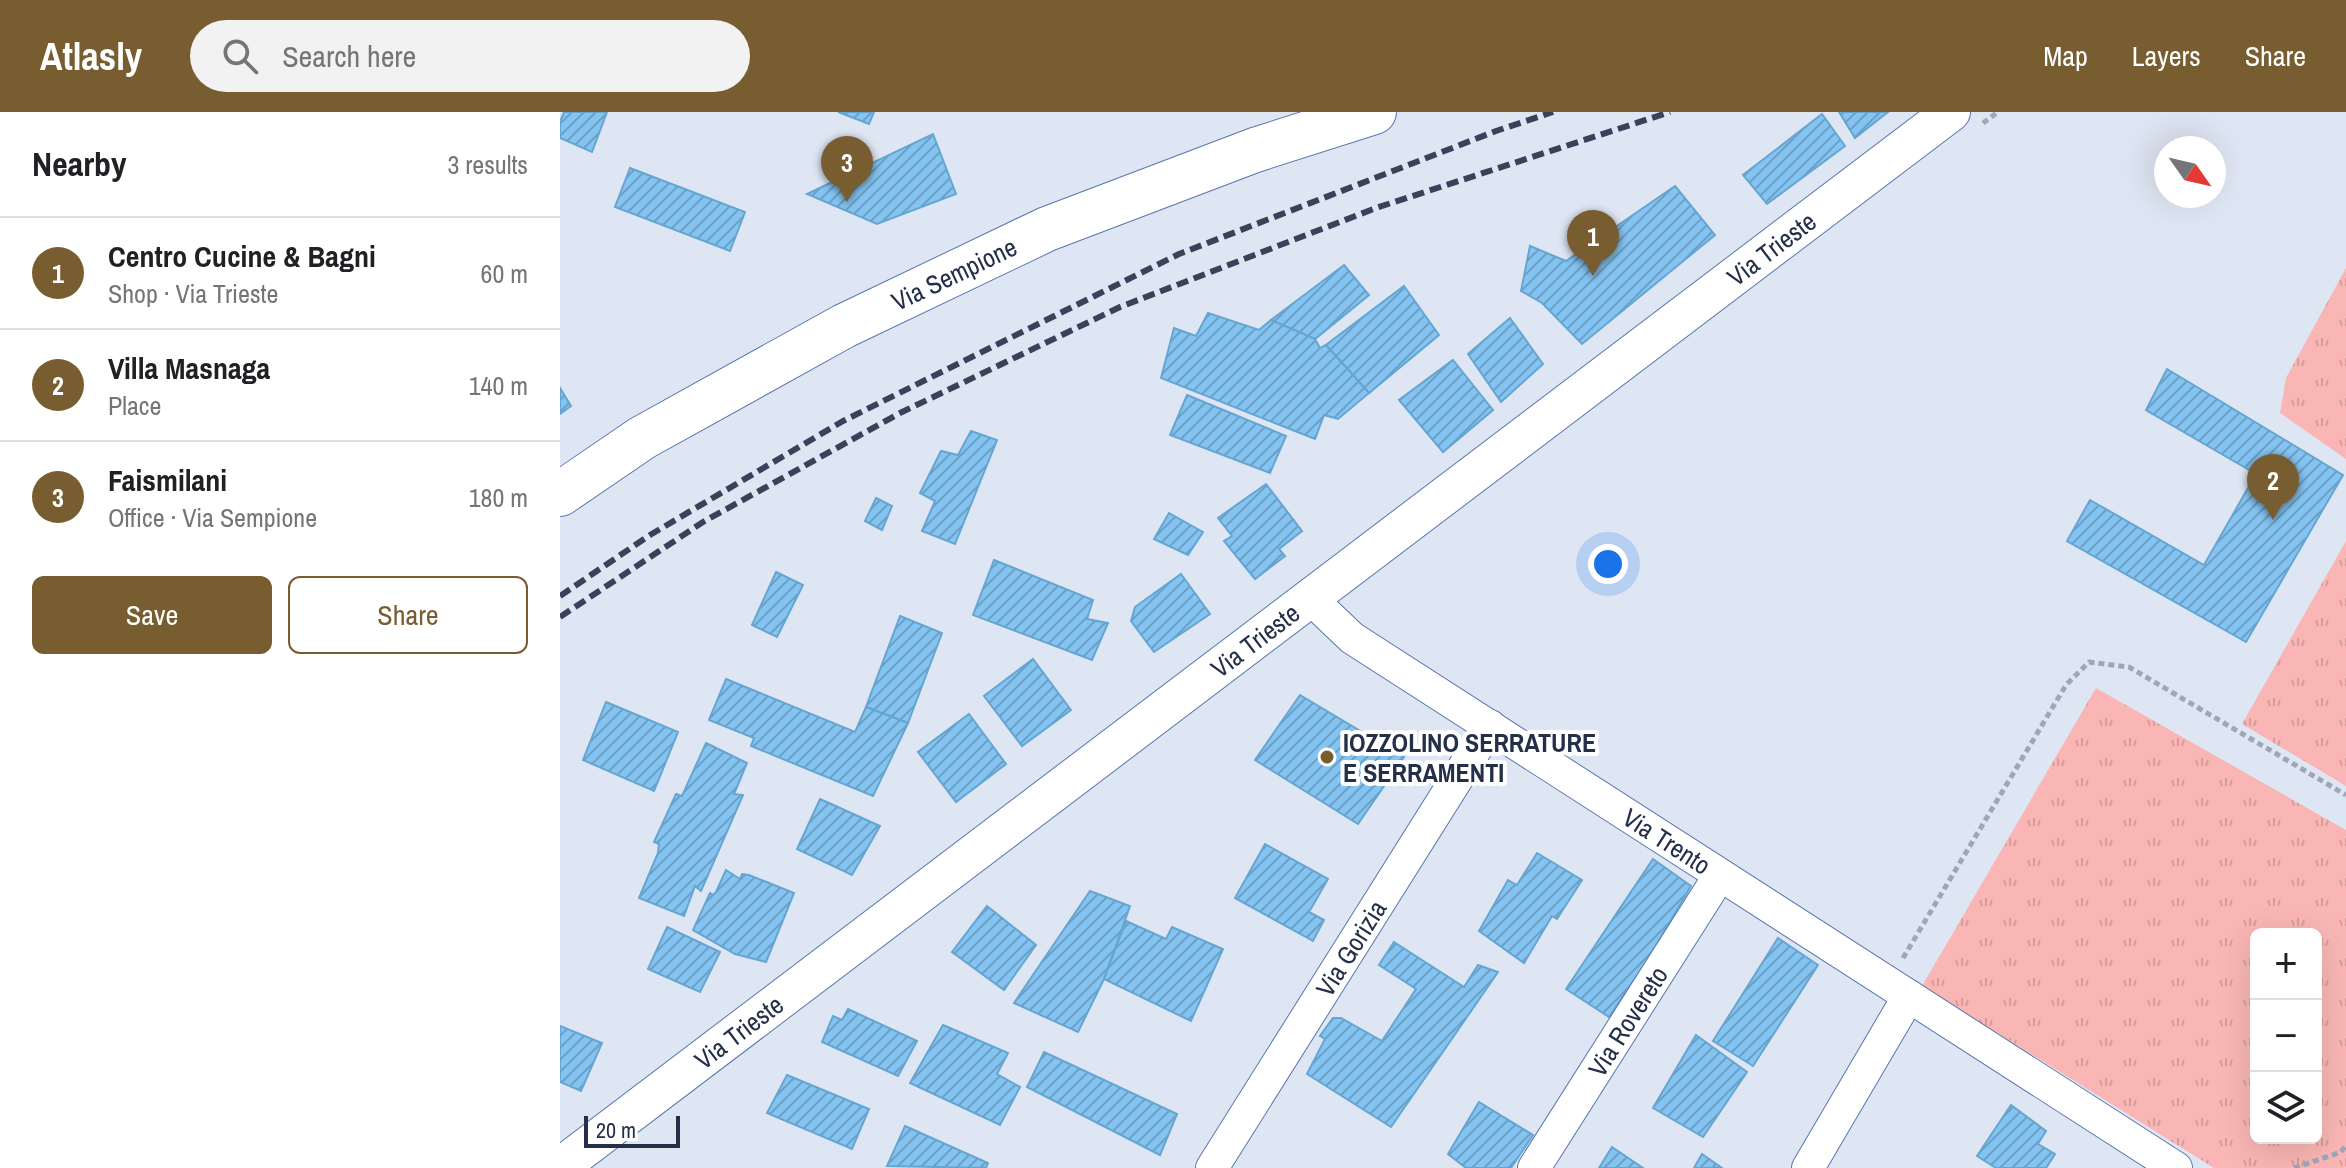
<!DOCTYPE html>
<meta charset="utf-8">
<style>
:root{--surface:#fff;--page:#f2f2f2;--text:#202124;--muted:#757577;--line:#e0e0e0;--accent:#775d2f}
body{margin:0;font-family:"Archivo Narrow",sans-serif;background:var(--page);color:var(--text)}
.controls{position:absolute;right:24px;bottom:24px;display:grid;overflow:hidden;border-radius:12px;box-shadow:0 8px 32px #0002}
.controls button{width:72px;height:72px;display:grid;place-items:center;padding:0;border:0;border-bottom:2px solid var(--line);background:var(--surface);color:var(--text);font:40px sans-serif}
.compass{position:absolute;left:1594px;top:24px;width:72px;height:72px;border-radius:50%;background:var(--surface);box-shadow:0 8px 32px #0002;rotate:124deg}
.scale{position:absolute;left:24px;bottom:20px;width:96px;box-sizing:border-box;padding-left:8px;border:4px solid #233048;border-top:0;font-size:22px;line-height:28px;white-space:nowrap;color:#233048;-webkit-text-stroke:6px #fff;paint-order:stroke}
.you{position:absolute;left:1048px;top:452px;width:28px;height:28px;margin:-20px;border:6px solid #fff;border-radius:50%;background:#1a73e8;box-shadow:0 0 0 12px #1a73e833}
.badge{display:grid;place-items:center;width:52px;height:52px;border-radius:50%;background:var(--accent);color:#fff;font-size:26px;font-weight:700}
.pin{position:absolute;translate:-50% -66px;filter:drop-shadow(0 2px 4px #0008)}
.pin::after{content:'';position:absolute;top:42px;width:28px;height:24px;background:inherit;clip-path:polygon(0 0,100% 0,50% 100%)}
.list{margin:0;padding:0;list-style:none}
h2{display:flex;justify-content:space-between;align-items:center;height:104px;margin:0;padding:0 32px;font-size:34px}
h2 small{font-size:26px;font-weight:400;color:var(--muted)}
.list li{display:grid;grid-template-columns:52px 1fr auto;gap:24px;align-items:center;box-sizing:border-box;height:112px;padding:0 32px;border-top:2px solid var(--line)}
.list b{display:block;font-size:30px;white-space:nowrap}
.list p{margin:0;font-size:26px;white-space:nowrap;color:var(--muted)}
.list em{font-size:26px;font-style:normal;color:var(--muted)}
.actions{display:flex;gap:16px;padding:24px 32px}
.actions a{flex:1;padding:18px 0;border:2px solid var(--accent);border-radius:12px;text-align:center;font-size:28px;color:var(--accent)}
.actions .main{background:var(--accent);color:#fff}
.icon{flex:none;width:44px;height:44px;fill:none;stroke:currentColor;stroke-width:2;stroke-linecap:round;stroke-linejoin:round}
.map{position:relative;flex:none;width:1786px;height:1056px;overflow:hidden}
header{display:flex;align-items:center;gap:48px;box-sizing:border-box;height:112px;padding:0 40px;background:var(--accent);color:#fff}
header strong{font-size:38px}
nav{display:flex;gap:44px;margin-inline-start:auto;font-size:28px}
.search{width:560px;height:72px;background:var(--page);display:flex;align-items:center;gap:20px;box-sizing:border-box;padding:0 28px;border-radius:44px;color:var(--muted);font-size:30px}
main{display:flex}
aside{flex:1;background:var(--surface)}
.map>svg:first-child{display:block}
</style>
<header>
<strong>Atlasly</strong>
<div class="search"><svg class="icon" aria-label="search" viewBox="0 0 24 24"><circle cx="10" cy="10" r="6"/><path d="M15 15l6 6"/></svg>Search here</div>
<nav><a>Map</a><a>Layers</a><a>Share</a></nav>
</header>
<main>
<aside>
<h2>Nearby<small>3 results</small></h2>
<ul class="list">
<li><span class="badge">1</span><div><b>Centro Cucine &amp; Bagni</b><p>Shop · Via Trieste</p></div><em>60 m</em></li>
<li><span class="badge">2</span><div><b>Villa Masnaga</b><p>Place</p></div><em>140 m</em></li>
<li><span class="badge">3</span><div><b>Faismilani</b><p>Office · Via Sempione</p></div><em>180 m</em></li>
</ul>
<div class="actions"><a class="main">Save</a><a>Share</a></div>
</aside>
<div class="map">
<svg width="1786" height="1056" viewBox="0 0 1786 1056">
<defs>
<pattern id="grass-tufts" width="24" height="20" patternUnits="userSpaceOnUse" patternTransform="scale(2)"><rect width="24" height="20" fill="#f9b6b4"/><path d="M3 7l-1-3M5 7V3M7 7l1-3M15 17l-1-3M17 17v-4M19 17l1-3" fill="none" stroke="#d59d9c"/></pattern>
<pattern id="building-hatch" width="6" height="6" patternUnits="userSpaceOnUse" patternTransform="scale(2)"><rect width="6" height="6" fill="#84c4f2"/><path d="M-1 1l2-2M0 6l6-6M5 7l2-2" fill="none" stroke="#6ca0c6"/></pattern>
</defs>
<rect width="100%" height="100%" fill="#dfe6f3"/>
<g fill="url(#grass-tufts)" fill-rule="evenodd">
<polygon points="1786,156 1786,347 1720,301 1726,266"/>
<polygon points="1786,429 1786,674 1682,612"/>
<path d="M 1536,576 L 1786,718 L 1786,1055 L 1784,1056 L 1654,1056 L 1362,874 ZM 1696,822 L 1756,822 L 1756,1026 L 1696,1026 Z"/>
</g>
<g fill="url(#building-hatch)" stroke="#65a5d1" stroke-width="2">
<polygon points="4,0 47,0 32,40 0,26 0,10"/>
<polygon points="278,0 314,0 309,12"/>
<polygon points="1279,0 1328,0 1295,26"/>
<polygon points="1262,2 1285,34 1207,92 1183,63"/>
<polygon points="373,22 396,82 317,112 247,82"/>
<polygon points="70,56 185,100 170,139 55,95"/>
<polygon points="1115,74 1155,123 1022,232 982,191 961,179 970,134 1006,149"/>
<polygon points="784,153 809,183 755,227 711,208"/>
<polygon points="844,174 879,223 809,281 766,233"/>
<polygon points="648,201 699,218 711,208 755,227 760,236 766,233 809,281 778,307 764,303 755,327 601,266 614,216 636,224"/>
<polygon points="950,206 983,252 941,290 908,242"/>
<polygon points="893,248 933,298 883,340 839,288"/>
<polygon points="1607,257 1783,363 1686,530 1507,429 1530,388 1644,453 1696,362 1586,298"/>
<polygon points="0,276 11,294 0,302"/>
<polygon points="627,283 726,324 710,361 610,323"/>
<polygon points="411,319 437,328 395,432 362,419 375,389 360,381 381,339 398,343"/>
<polygon points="706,372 742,419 719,437 725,444 695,467 664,429 672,424 658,406"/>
<polygon points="316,386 332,394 322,418 305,409"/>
<polygon points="609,401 643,420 628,443 594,427"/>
<polygon points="434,448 533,488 527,507 548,511 532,548 413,503"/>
<polygon points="216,460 243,473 217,525 192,513"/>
<polygon points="621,462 650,502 594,540 571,509 575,495"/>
<polygon points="340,504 382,521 348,611 306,595"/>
<polygon points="473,547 511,598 462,634 424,584"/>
<polygon points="166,567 295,620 306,595 348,611 313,684 191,634 194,626 149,608"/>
<polygon points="740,583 844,645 798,712 695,648"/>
<polygon points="46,590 118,620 94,679 23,648"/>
<polygon points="409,602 446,652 396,690 358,640"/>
<polygon points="146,631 187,651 174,682 183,683 141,779 135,774 124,804 79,786 98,741 99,732 94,730 116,682 122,684"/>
<polygon points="260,687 320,714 292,763 237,737"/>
<polygon points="705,732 768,767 749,800 764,808 753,829 675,786"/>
<polygon points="977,741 1022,768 997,807 992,804 964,851 919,819 948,768 957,773"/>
<polygon points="1093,747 1131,774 1088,847 1049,905 1006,877"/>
<polygon points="166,758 180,767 182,762 189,763 234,781 206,850 175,842 133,818 150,781 153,783 156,780"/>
<polygon points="530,779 570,794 544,867 518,920 454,891"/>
<polygon points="427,794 476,833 444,878 392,840"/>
<polygon points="566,809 606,827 612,815 663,837 631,909 544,867"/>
<polygon points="107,815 160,840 140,880 88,857"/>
<polygon points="1218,826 1258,853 1193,954 1153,929"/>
<polygon points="834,830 904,875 918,853 938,860 831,1015 747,962 765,927 760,924 773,906 781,906 822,929 856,877 819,853"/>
<polygon points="288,897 357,929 338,964 262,930 273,904 282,908"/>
<polygon points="383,913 448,941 437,962 460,975 440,1013 350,971"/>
<polygon points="0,914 42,931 21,979 0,970"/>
<polygon points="1136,923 1187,960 1143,1025 1093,996"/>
<polygon points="484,940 617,1002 600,1043 467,975"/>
<polygon points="227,963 309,997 292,1037 207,1001"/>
<polygon points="919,990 973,1023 951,1056 906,1056 888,1042"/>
<polygon points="1451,993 1486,1019 1478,1032 1495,1042 1486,1056 1436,1056 1417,1044"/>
<polygon points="345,1014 428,1051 426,1056 327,1054"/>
<polygon points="1052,1035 1083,1056 1039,1056"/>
<polygon points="1142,1042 1162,1056 1134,1056"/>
</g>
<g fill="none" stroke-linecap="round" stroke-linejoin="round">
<defs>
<g id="minor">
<path id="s1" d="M 749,485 L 792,526 L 1616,1056"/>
<path id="s2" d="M 652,1056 L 930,614"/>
<path id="s3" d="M 974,1056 L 1160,763"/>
<polyline points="1248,1056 1349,884"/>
</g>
<g id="tertiary">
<path id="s4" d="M 0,1055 L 1391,0"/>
</g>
<g id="primary">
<path id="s5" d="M 0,382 L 82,326 L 284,214 L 487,117 L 695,38 L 814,0"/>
</g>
</defs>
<use href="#minor" stroke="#5877ae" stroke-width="34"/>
<use href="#tertiary" stroke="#5877ae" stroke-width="40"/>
<use href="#primary" stroke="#5877ae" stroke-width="46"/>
<g stroke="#9ea7b8" stroke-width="5" stroke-dasharray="6 4" stroke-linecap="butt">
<polyline points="1423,11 1438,0"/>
<polyline points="1343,846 1506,573 1529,550 1569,555 1786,683"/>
<polyline points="1734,1056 1781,1040 1786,1033"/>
</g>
<use href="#minor" stroke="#fff" stroke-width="32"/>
<use href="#tertiary" stroke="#fff" stroke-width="38"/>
<use href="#primary" stroke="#fff" stroke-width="44"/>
<g stroke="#36435a" stroke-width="6" stroke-dasharray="12 6" stroke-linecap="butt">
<polyline points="0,484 90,423 283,309 619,142 936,19 993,0"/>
<polyline points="0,505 143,410 340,301 560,195 816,96 1110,0"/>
</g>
</g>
<circle fill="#775d2f" stroke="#fff" stroke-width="3" cx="767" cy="645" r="8"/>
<g text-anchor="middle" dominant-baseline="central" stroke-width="8" stroke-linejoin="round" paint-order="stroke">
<g font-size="26" fill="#233048" stroke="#fff">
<text stroke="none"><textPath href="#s4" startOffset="1520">Via Trieste</textPath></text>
<text stroke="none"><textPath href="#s5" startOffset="452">Via Sempione</textPath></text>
<text stroke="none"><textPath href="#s4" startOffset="872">Via Trieste</textPath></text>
<text stroke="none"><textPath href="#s1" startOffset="434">Via Trento</textPath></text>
<text stroke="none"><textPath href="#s2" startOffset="260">Via Gorizia</textPath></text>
<text stroke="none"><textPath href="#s3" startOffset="174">Via Rovereto</textPath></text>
<text stroke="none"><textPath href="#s4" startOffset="224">Via Trieste</textPath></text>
</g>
<g font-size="26" font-weight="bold" fill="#233048" stroke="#fff" text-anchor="start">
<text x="783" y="630">IOZZOLINO SERRATURE<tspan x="783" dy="30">E SERRAMENTI</tspan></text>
</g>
</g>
</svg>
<div class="controls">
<button>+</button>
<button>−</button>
<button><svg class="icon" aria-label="layers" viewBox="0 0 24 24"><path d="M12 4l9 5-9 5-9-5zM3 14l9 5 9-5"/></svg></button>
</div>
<svg class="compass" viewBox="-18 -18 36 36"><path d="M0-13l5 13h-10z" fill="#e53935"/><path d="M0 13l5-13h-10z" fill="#757577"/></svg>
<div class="scale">20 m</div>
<div class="you"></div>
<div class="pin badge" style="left:1033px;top:164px">1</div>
<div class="pin badge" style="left:1713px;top:408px">2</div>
<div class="pin badge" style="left:287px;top:90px">3</div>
</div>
</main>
